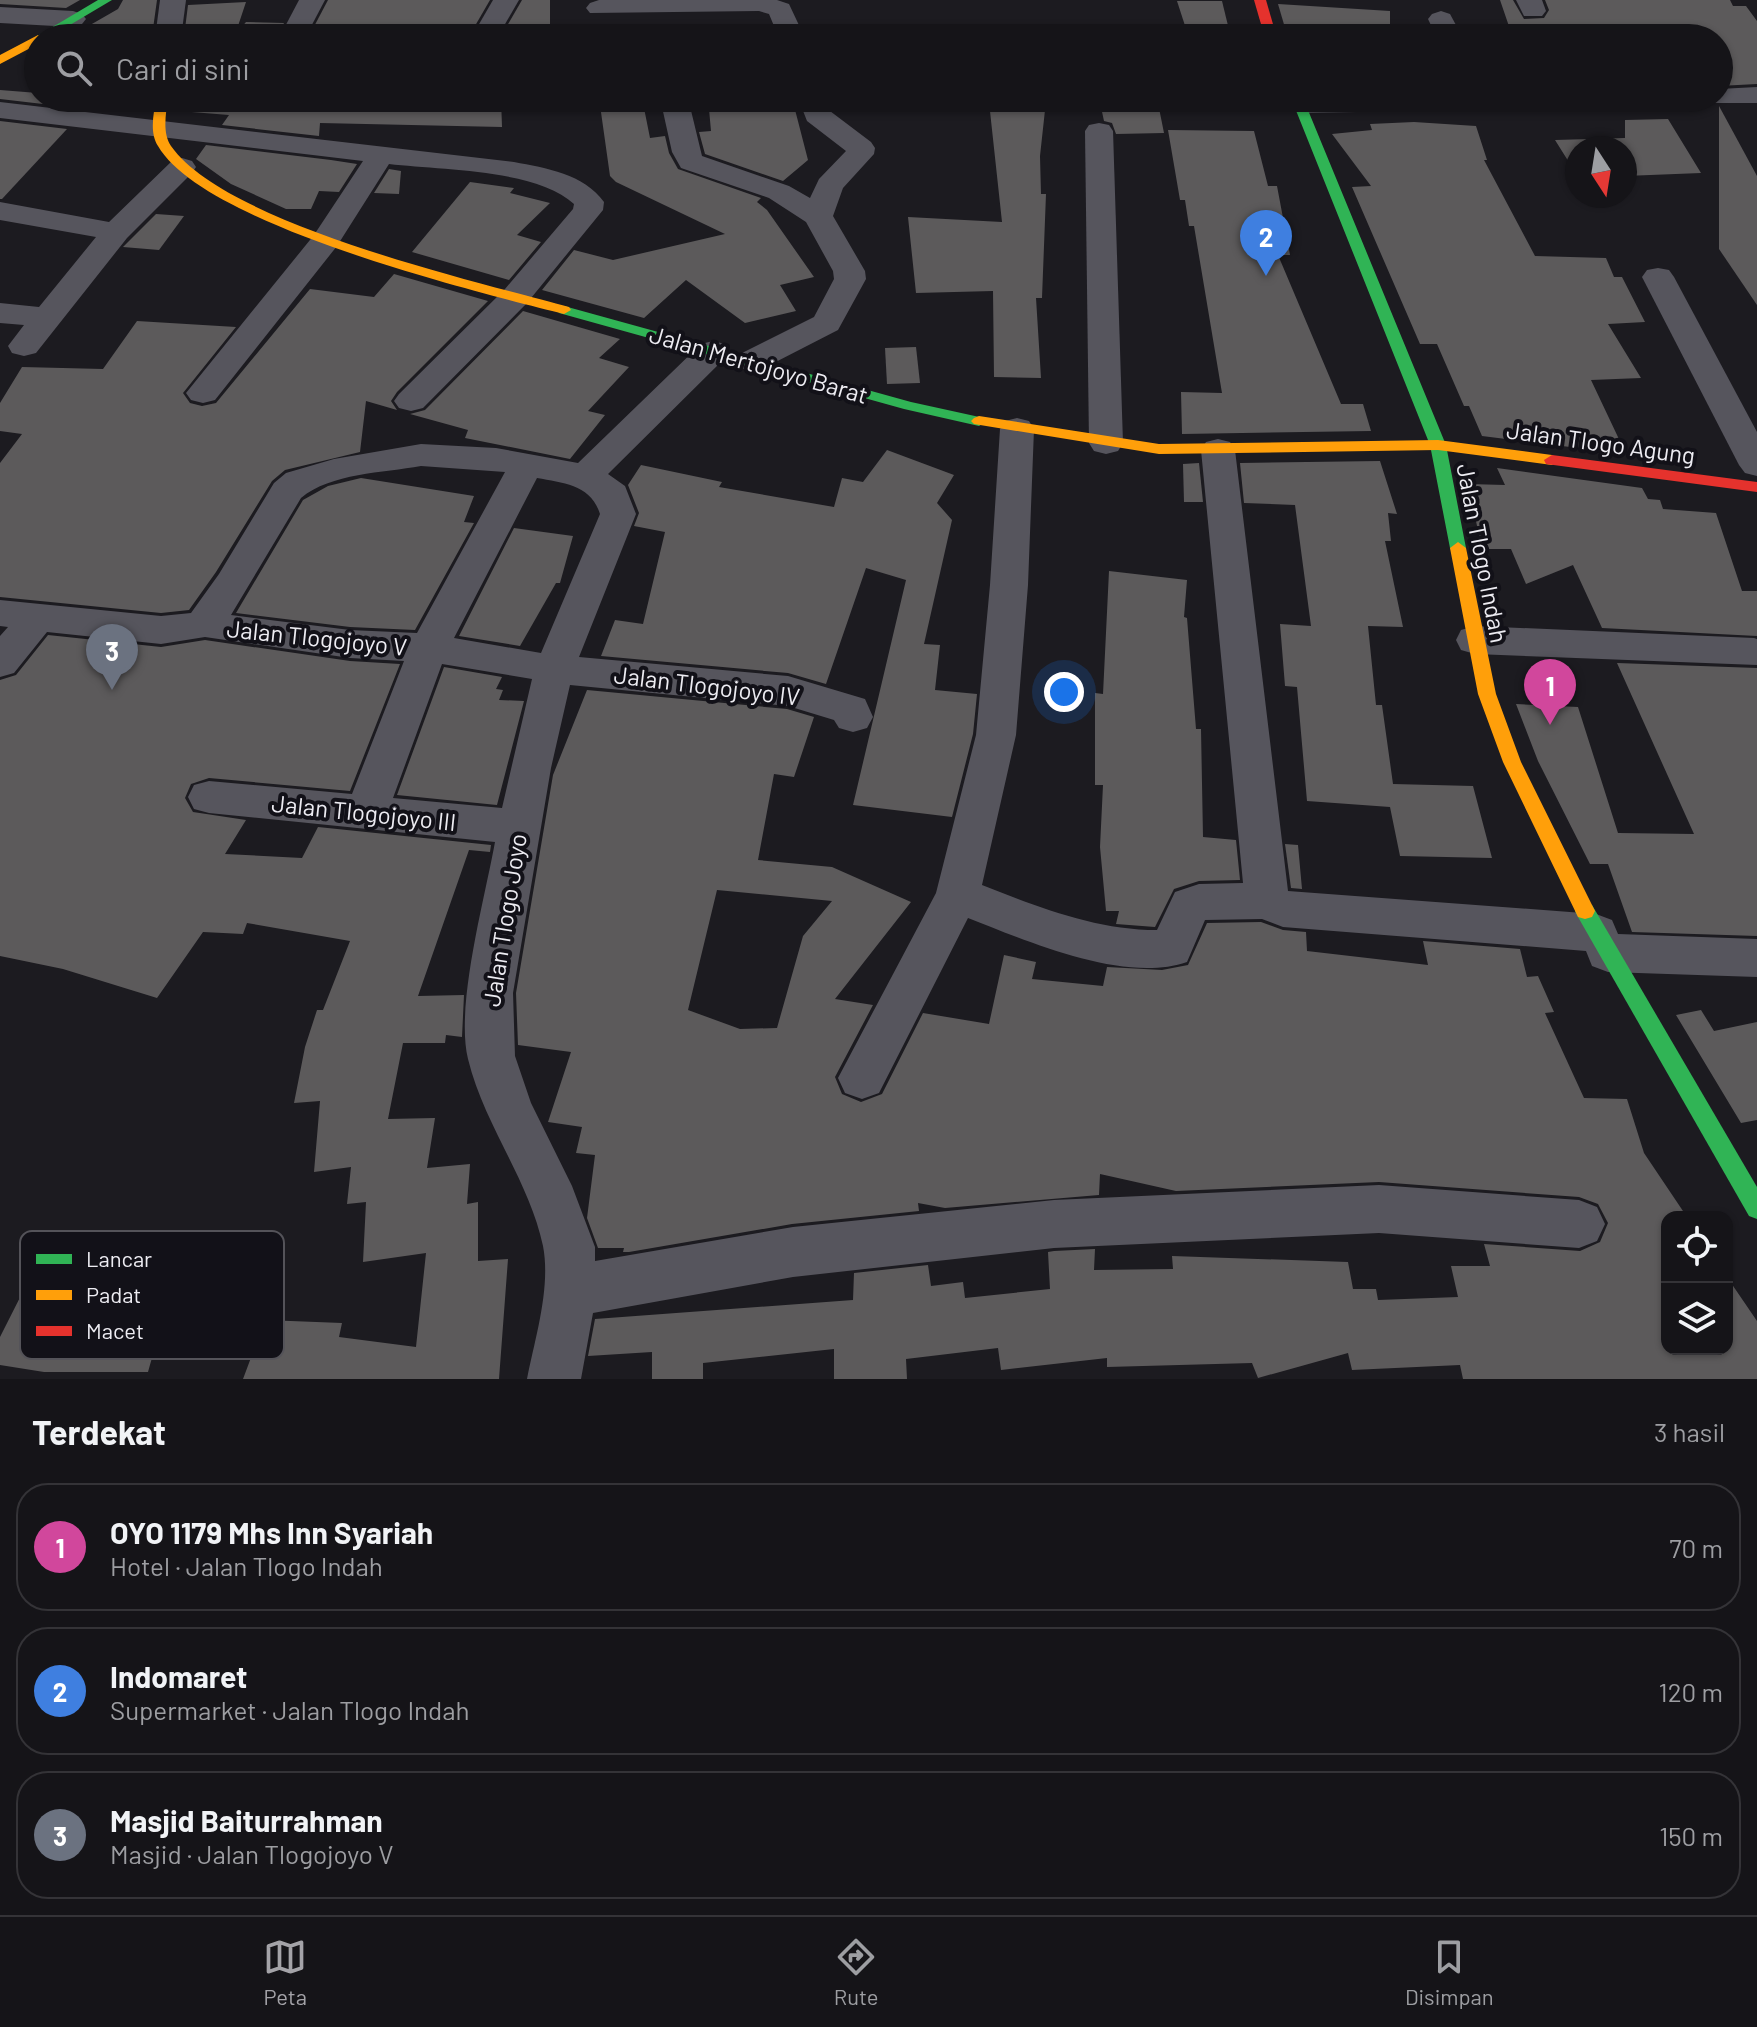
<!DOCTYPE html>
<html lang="id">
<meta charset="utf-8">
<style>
:root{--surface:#151418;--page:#222125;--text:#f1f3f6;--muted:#9d9ea2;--line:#343337;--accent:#a4a3a8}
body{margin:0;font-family:Barlow,sans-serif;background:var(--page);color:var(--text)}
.controls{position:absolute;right:24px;bottom:24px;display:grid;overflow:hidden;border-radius:16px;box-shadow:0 2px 6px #0004}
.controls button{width:72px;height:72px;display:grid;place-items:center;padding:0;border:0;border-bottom:2px solid var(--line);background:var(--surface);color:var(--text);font:40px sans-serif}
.compass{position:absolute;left:1565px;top:136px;width:72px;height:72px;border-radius:50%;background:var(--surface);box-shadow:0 2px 6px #0004;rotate:168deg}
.you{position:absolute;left:1064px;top:692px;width:28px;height:28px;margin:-20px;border:6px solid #fff;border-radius:50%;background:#1a73e8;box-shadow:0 0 0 12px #1a73e833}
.badge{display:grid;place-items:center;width:52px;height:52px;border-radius:50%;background:var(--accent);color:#fff;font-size:26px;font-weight:700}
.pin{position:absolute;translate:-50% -66px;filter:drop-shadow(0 2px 4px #0008)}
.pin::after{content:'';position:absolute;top:42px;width:28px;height:24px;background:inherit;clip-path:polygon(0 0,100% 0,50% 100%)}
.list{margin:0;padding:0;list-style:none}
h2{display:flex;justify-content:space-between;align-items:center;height:104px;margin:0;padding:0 32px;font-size:34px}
h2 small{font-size:26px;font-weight:400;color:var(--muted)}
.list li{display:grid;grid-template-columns:52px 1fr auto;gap:24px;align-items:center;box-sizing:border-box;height:128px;margin:0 16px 16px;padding:0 16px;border:2px solid var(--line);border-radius:32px}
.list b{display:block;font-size:30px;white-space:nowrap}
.list p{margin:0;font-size:26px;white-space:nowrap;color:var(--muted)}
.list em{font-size:26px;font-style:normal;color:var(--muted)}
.icon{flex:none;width:44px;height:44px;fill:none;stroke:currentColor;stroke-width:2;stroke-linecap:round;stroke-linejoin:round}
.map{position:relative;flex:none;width:1757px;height:1379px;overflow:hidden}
.search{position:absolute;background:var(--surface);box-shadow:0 2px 6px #0004;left:24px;right:24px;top:24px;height:88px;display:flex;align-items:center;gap:20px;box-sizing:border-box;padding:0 28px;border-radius:44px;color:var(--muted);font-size:30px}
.sheet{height:536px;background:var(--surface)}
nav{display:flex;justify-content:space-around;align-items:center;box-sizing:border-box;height:112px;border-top:2px solid var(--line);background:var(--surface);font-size:22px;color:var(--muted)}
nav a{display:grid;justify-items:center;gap:4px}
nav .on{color:var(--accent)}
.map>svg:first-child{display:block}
</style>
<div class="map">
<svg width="1757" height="1379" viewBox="0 0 1757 1379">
<rect width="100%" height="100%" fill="#1c1b20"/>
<g fill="#5c5a5b" fill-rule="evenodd">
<polygon points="0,0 80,0 66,8 0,4"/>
<polygon points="123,0 157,0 152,36 71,36 118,9"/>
<polygon points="328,0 490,0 468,38 308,38"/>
<polygon points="522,0 550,0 550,38 500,38"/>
<polygon points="1500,0 1513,0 1524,19 1544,18 1549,10 1545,0 1730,0 1733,6 1746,6 1757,21 1757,84 1719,86 1719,38 1513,38"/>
<polygon points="1177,1 1222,1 1231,38 1189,38"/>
<polygon points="246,2 235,35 246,22 284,23 276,38 184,37 188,5"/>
<polygon points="1278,4 1390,11 1390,38 1288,38"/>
<polygon points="0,90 38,93 38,98 96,98 86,109 0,99"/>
<polygon points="182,98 501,98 502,127 320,123 319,136 222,125 229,115 179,111"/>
<polygon points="599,98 642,98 650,138 665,136 669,153 678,169 761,198 757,202 767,210 814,277 780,285 796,311 745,323 686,280 644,318 542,290 574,250 613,260 725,234 616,182 610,176"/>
<polygon points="708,98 792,98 808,160 783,181 705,154 699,132 711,131"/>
<polygon points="1099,98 1157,98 1164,133 1116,134 1112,123 1104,121"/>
<polygon points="1046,101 1040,156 1041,194 1046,194 1042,298 1036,298 1041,378 994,377 993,291 916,293 908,217 1002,222 989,102"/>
<polygon points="1719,106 1757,176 1757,305 1719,249"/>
<polygon points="1668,119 1701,173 1625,176 1625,148 1577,148 1577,175 1555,140 1625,138 1625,120"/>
<polygon points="0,121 67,129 2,199 0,199"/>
<polygon points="1414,122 1476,126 1487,160 1484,160 1535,256 1606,258 1614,277 1622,277 1645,322 1608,324 1641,378 1591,380 1626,454 1482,436 1469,406 1464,406 1437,344 1420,344 1352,187 1371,186 1332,134 1372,130 1370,124"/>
<polygon points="1168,130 1254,131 1268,186 1277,186 1290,255 1278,255 1341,404 1363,404 1371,431 1182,434 1181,392 1222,393 1194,226 1189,226 1185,200 1180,200"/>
<polygon points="206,145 331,160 357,164 339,192 319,191 311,209 286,209 231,184 196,159"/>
<polygon points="389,169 401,171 399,194 374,193"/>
<polygon points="470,182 514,188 510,193 550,203 517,235 541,242 509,280 412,252"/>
<polygon points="156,214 184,216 159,250 123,247"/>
<polygon points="394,274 488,301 397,392 391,401 397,410 366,401 360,452 285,470 272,481 216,572 189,610 161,613 0,597 0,463 22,434 0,431 0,403 22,367 103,369 137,321 236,327 183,393 190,403 202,406 216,403 310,289 374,297"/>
<polygon points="523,311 620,339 599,358 629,367 588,411 605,415 570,459 465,438 468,430 410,414 425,410"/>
<polygon points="916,347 920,383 887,384 885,348"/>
<polygon points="887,450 954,475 937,503 952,520 924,644 940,645 935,690 977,694 973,734 952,817 853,805 906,580 866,568 826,684 788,673 601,656 615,620 643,624 665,532 634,526 639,513 628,485 641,465 722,482 719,487 834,507 842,478 863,482"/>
<polygon points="1380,461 1397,514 1388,513 1391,541 1385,541 1403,627 1368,626 1376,705 1382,705 1393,784 1473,786 1492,858 1400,856 1390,807 1307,801 1297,687 1285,686 1280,624 1311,626 1295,505 1244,503 1240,463"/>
<polygon points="1199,463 1203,502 1184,502 1183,464"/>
<polygon points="1497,468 1642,488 1648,499 1660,500 1663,509 1716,513 1742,591 1757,591 1757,636 1602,628 1573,565 1526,584 1511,549 1482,549 1468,484 1505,485"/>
<polygon points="361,478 474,496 464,522 474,523 415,630 350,627 236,613 303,500 328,486"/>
<polygon points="514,528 573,536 560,583 556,583 520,646 459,636"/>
<polygon points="1109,571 1187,580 1184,617 1187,618 1196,729 1201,729 1203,837 1236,840 1240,880 1199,881 1174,889 1155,927 1116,924 1119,911 1106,911 1100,847 1103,785 1095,785 1095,693 1103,694"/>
<polygon points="48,635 161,647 205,640 350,661 400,664 350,791 209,778 191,784 185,798 193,812 246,820 225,854 302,858 318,827 491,845 490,852 469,850 418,996 464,995 462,1037 446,1035 445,1043 403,1043 388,1119 435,1118 427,1168 470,1164 467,1204 478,1202 478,1261 508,1259 499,1379 243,1379 265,1320 342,1323 339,1337 416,1347 426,1253 363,1262 366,1202 347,1204 351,1167 314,1172 320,1101 294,1103 305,1047 317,1010 323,1010 350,941 247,923 243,934 203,932 157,998 63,969 0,956 0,680 16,675"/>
<polygon points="1617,663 1757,668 1757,936 1632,932 1608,864 1590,864 1538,761 1516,704 1578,707 1618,833 1694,834"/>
<polygon points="444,667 502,677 496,689 503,690 499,700 524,701 497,805 397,795"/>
<path d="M 587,690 L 787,709 L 814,717 L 794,777 L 774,774 L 758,860 L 832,867 L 911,902 L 835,999 L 873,1005 L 835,1077 L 842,1094 L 861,1102 L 882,1094 L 923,1013 L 989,1024 L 1004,955 L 1036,962 L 1032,979 L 1103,986 L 1107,967 L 1162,970 L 1188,965 L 1207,923 L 1261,922 L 1283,930 L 1306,932 L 1307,951 L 1428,965 L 1423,941 L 1520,949 L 1527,977 L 1538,976 L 1554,1012 L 1545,1013 L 1584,1098 L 1627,1099 L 1644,1153 L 1687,1217 L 1667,1217 L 1667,1349 L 1727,1349 L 1727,1277 L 1757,1321 L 1757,1379 L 1463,1379 L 1460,1365 L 1352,1370 L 1348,1353 L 1258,1378 L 1252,1363 L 1107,1367 L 1107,1358 L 1001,1370 L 998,1348 L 906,1359 L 907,1379 L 834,1379 L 834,1349 L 703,1363 L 703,1379 L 652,1379 L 652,1352 L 588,1356 L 595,1319 L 853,1300 L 854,1273 L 928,1265 L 931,1286 L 963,1282 L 965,1298 L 1050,1289 L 1048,1252 L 1054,1251 L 1095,1249 L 1094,1270 L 1173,1269 L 1172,1256 L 1348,1262 L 1353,1289 L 1376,1289 L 1378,1300 L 1458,1297 L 1451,1266 L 1490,1266 L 1484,1244 L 1580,1251 L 1600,1242 L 1608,1223 L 1598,1204 L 1579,1197 L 1379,1182 L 1176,1191 L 1100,1174 L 1099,1195 L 945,1208 L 918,1203 L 919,1211 L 792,1224 L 629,1252 L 623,1252 L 624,1248 L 598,1248 L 587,1218 L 595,1155 L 576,1153 L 582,1127 L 548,1122 L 571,1052 L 518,1045 L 516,993 L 553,775 ZM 717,890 L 832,901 L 803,936 L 777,1028 L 740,1029 L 688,1010 Z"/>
<polygon points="1285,844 1298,845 1302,889 1291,888"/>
<polygon points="1701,1010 1714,1031 1757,1022 1757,1120 1741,1123 1676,1015"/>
<polygon points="47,1244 99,1252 75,1303 150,1302 151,1314 246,1319 245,1349 155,1347 148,1372 44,1372 0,1365 0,1337"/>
</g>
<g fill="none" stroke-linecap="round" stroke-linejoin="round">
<g fill="#56555d" fill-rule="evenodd">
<polygon points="160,0 186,0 181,38 155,38"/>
<polygon points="299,0 325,0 305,38 279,38"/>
<polygon points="493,0 519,0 497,38 471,38"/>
<polygon points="599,0 777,0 789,4 805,38 779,38 769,14 759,11 590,13 586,8 590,3"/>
<polygon points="1516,0 1542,0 1546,11 1542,16 1524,16"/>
<polygon points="0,7 73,11 82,14 86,19 82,24 73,27 0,23"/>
<polygon points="1441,11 1450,14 1463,38 1437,38 1428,19 1432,14"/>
<polygon points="1757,87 1757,103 1709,103 1706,98 1719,98 1719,89"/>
<polygon points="660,98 688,98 702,156 789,186 810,198 819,179 846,151 807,121 798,98 826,98 830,111 871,142 875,148 874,154 843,188 833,216 865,271 866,279 838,330 764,368 752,371 740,368 736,361 740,354 814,317 834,279 833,271 806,222 769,198 681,168 672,152"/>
<polygon points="1296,98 1703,98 1699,104 1689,106 1301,113 1291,111 1287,105"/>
<path d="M 0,102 L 514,162 C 546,168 584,174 604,202 L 603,210 L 527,303 L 423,408 L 411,411 L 399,408 L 394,401 L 399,394 L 505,289 L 573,209 L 574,204 C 537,169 439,170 389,164 L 337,246 L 215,400 L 203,403 L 191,400 L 186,393 L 314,235 L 363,161 L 0,118 Z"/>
<polygon points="1099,123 1109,125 1113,131 1123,443 1118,451 1106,454 1094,451 1089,443 1085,131 1089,125"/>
<polygon points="182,158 192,161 196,167 192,173 127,238 36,353 24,356 12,353 8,346 24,325 0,323 0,303 39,307 96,237 0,220 0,202 109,222 172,161"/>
<polygon points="1658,268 1669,270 1674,277 1757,432 1757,476 1745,473 1739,465 1642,277 1647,270"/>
<path d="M 713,341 L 725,344 L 729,351 L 725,358 L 608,474 L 625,486 L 636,514 L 579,657 L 788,676 L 865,699 L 873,717 L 867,728 L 853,732 L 839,728 L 834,720 L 788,706 L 570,685 L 551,768 L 513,993 L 515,1056 L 531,1103 L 572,1186 L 595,1247 L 595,1261 L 793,1227 L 1054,1200 L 1379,1185 L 1579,1200 L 1597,1207 L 1605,1224 L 1597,1241 L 1579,1248 L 1379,1233 L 1054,1248 L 793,1277 L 593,1313 L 581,1379 L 527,1379 C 535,1338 551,1288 543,1246 C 529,1180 484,1125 468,1059 C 455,1006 485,898 495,842 L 209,813 L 194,809 L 188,797 L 194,785 L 209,781 L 352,794 L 404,661 L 350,658 L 205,637 L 161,644 L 47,632 L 14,673 L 0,677 L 0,636 L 8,627 L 0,626 L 0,600 L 161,616 L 191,613 L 219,574 L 274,483 L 286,473 L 334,459 L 421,444 L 496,448 L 578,463 L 701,344 ZM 421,466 L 505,472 L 417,633 L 350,630 L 231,615 L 301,498 C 331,473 383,473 421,466 ZM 537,478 C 564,483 591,485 600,514 L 541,653 L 454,638 ZM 442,664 L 532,679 L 502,808 L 393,798 Z"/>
<path d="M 1017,418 L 1029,421 L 1034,429 L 1028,585 L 1016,735 L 982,885 C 1038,907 1096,930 1157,930 L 1175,892 L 1199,884 L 1243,883 L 1201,450 L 1206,442 L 1218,439 L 1230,442 L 1235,450 L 1288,891 L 1596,914 L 1612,920 L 1618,934 L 1757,939 L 1757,977 L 1608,972 L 1592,966 L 1586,951 L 1283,927 L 1262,919 L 1205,920 L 1187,962 C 1124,984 1027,941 968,918 L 879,1093 L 862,1099 L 845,1093 L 838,1078 L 936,893 L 976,735 L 990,585 L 1000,429 L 1005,421 Z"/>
<polygon points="1475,626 1754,638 1757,639 1757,665 1475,654 1461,650 1456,640 1461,630"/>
</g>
<g fill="#30b455" fill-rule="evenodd">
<polygon points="98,0 112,0 48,38 38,38 38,41 34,38"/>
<polygon points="1291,98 1303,98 1446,445 1466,548 1464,552 1452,552 1450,548 1430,445"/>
<polygon points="564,306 911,402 984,418 987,421 979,426 904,409 559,313 557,310"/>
<polygon points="1585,903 1592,905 1757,1187 1757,1219 1749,1216 1578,917 1575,911 1578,905"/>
</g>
<g fill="#ff9f0a" fill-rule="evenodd">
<polygon points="38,35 43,38 38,38 38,44 0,64 0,55"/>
<path d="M 156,98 L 168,98 C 166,113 162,133 171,146 C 226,224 474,281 569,307 L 571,310 L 564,314 C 473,291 204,225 158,146 C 149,132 154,113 156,98 Z"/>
<polygon points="979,416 1159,444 1438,440 1552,455 1560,460 1552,465 1438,450 1159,454 974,424 971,421 974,418"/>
<polygon points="1458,542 1466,548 1496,694 1521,762 1595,911 1592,917 1585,919 1578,917 1503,762 1478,694 1450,548"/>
</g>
<g fill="#e5322d" fill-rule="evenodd">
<polygon points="1254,0 1266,0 1277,38 1265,38"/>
<polygon points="1552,455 1757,482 1757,492 1546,464 1544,460"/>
</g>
</g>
<g text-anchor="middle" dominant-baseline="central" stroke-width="8" stroke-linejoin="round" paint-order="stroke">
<g font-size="24" fill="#edecf2" stroke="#121118">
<text transform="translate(759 364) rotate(16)">Jalan Mertojoyo Barat</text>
<text transform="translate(1601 442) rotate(8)">Jalan Tlogo Agung</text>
<text transform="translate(1483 553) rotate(79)">Jalan Tlogo Indah</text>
<text transform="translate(317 637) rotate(6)">Jalan Tlogojoyo V</text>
<text transform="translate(707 685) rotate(7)">Jalan Tlogojoyo IV</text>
<text transform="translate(364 812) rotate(6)">Jalan Tlogojoyo III</text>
<text transform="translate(504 920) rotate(-81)">Jalan Tlogo Joyo</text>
</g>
</g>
<rect x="20" y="1231" width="264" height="128" rx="12" fill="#121118" stroke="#545359" stroke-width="2"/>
<rect x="36" y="1254" width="36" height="10" fill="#30b455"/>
<rect x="36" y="1290" width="36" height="10" fill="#ff9f0a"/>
<rect x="36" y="1326" width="36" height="10" fill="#e5322d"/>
<g font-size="22" fill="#edecf2">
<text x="86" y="1267">Lancar</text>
<text x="86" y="1303">Padat</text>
<text x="86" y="1339">Macet</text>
</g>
</svg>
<div class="controls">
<button><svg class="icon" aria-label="locate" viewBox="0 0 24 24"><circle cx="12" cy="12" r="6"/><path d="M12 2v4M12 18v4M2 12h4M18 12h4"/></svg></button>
<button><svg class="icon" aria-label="layers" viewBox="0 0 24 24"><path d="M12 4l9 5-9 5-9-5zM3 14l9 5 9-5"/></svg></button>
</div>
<svg class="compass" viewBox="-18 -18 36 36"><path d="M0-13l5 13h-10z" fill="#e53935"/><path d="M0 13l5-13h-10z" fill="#9d9ea2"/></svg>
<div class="you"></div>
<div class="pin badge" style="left:1550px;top:725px;background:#d1479c">1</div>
<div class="pin badge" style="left:1266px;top:276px;background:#3f7fe0">2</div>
<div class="pin badge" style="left:112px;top:690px;background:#6b7280">3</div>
<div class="search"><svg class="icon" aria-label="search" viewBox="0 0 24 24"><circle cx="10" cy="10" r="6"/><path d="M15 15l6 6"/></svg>Cari di sini</div>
</div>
<section class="sheet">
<h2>Terdekat<small>3 hasil</small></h2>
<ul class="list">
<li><span class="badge" style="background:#d1479c">1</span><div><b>OYO 1179 Mhs Inn Syariah</b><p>Hotel · Jalan Tlogo Indah</p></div><em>70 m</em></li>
<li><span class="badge" style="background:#3f7fe0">2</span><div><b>Indomaret</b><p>Supermarket · Jalan Tlogo Indah</p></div><em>120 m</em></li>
<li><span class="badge" style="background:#6b7280">3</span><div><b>Masjid Baiturrahman</b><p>Masjid · Jalan Tlogojoyo V</p></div><em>150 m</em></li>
</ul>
</section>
<nav>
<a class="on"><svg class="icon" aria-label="map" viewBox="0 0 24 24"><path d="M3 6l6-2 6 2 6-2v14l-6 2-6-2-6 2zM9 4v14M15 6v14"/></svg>Peta</a>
<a><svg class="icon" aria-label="directions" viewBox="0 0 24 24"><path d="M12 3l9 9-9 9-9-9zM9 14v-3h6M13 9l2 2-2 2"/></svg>Rute</a>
<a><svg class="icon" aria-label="saved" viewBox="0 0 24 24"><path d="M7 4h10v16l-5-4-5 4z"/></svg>Disimpan</a>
</nav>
